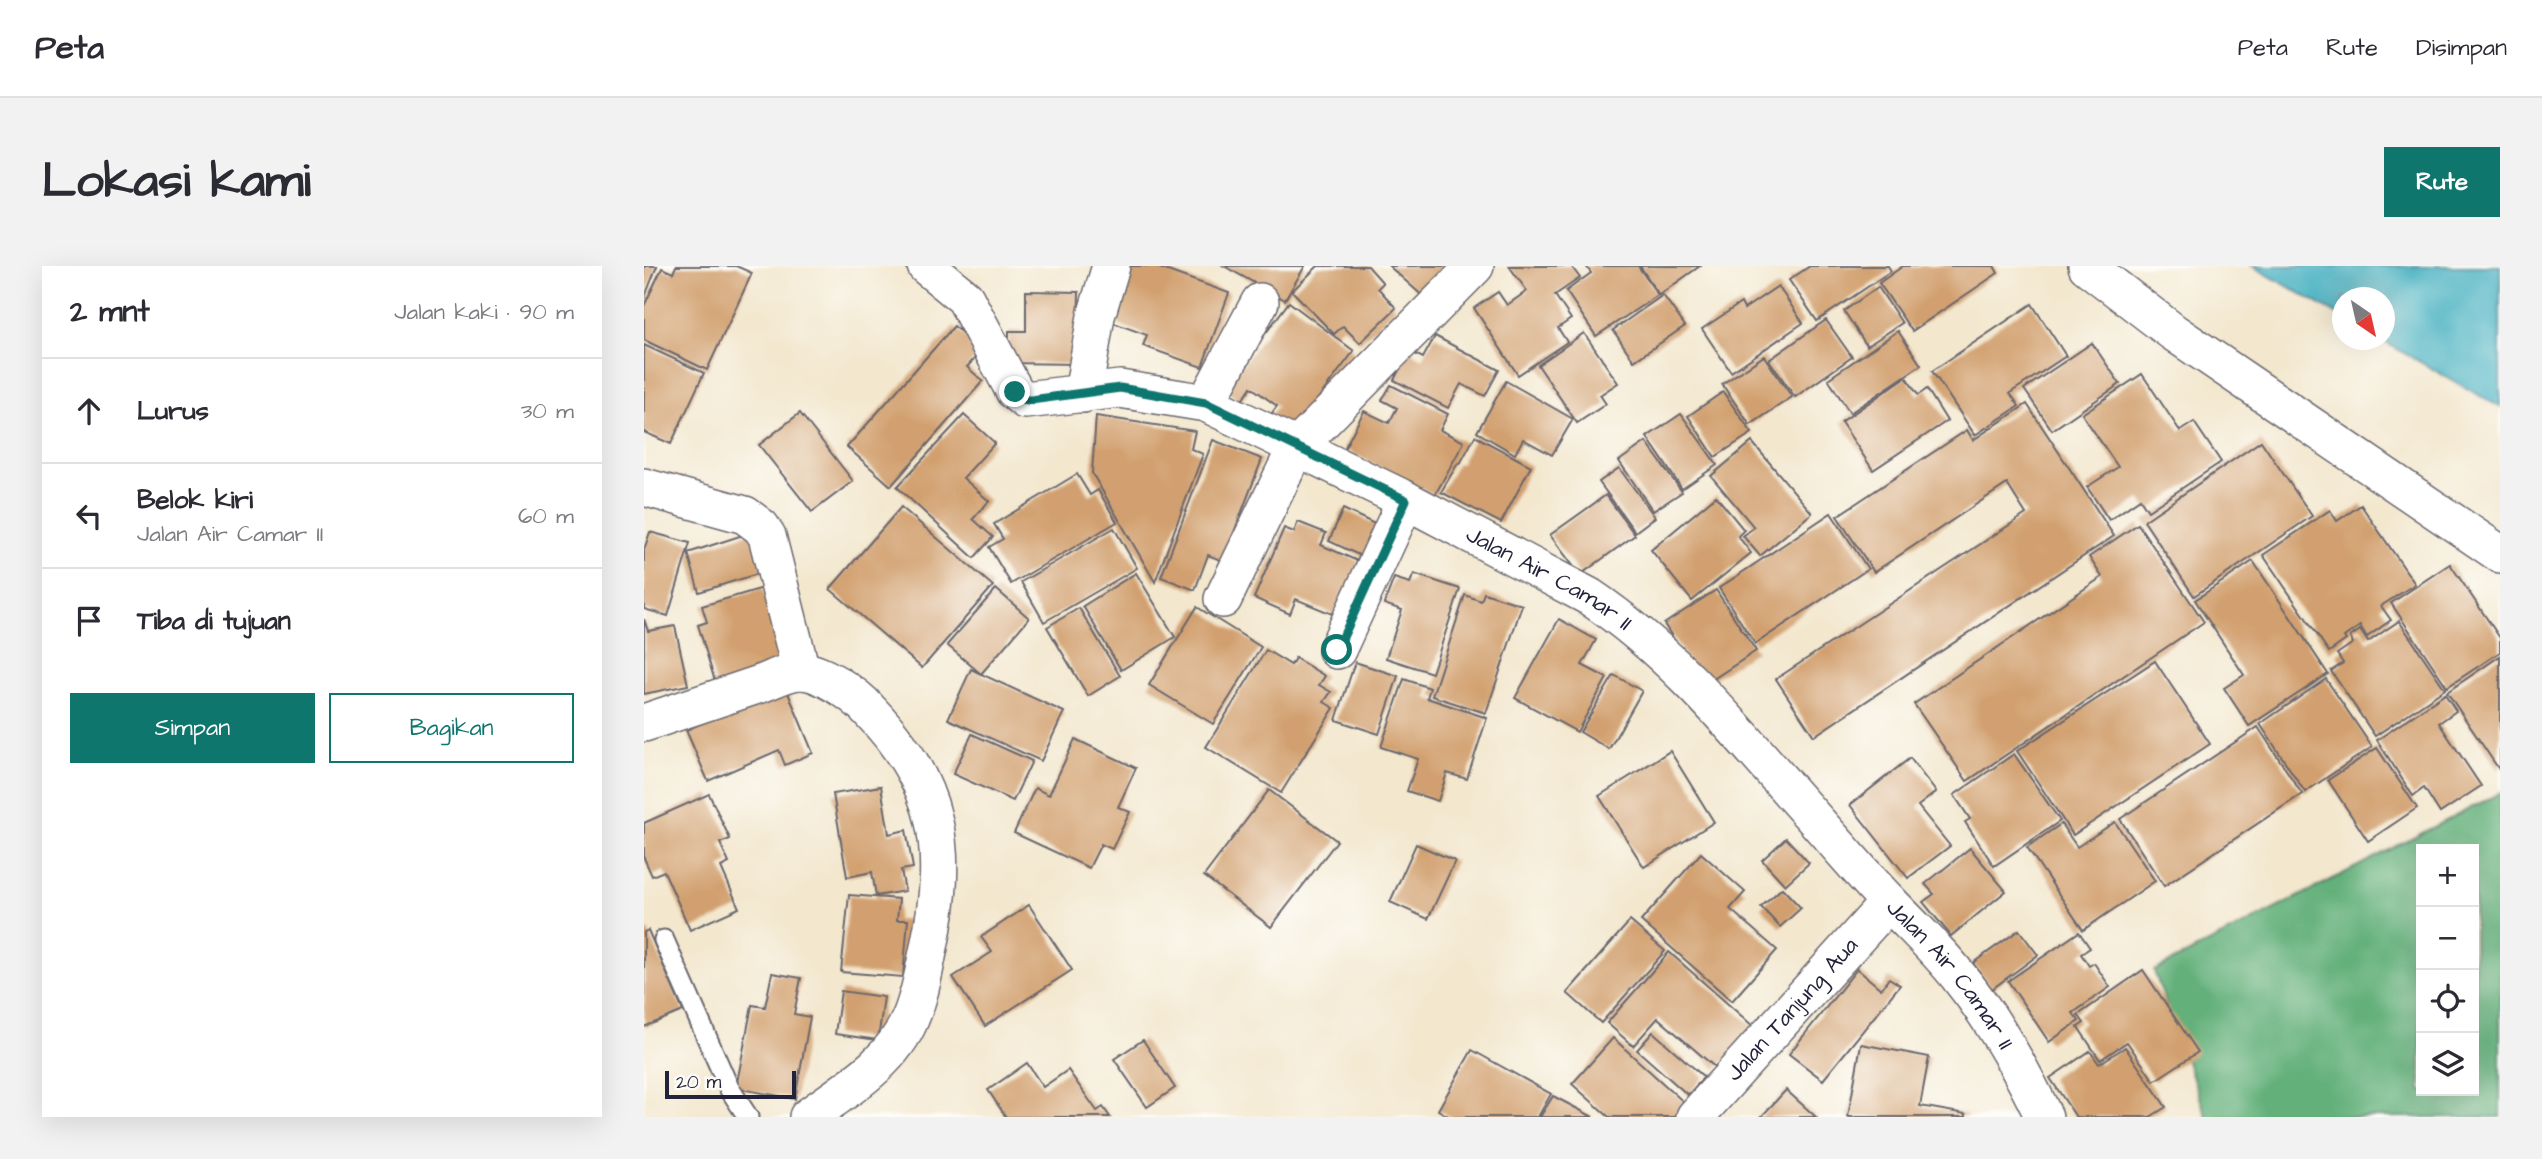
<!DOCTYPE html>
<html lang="id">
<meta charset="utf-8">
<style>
:root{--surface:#fff;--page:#f2f2f3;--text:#2b2b33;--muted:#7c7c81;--line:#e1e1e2;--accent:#0f766e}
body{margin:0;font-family:"Architects Daughter",sans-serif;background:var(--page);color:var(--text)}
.controls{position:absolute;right:21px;bottom:21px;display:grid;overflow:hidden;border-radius:0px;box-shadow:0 7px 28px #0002}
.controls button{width:63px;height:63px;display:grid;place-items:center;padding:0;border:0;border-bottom:2px solid var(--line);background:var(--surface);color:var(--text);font:35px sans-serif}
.compass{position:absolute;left:1688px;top:21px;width:63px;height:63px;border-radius:50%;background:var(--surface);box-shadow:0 7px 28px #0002;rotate:146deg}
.scale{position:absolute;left:21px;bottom:18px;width:131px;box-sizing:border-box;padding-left:7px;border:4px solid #22223b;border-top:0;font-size:19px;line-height:24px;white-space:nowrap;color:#22223b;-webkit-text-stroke:5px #fdfcf7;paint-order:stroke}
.stop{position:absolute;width:21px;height:21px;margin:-16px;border:5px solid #0f766e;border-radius:50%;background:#fff}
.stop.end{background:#0f766e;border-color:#fff;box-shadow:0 2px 7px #0008}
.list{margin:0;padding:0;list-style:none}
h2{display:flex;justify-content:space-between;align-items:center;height:91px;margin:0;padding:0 28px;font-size:30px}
h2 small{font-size:23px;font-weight:400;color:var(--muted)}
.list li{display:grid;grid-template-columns:46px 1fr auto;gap:21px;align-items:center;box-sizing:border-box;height:105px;padding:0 28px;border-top:2px solid var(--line)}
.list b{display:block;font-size:26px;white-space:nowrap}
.list p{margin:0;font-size:23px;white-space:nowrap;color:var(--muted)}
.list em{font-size:23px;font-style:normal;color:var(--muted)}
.actions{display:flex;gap:14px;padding:21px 28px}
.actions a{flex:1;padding:16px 0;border:2px solid var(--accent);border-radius:0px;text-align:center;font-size:24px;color:var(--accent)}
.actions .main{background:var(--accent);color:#fff}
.icon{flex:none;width:38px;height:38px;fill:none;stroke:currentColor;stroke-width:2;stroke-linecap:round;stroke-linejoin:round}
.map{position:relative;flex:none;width:1856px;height:851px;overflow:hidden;border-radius:0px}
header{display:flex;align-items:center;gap:42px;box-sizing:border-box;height:98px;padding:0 35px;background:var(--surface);border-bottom:2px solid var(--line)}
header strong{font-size:33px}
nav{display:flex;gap:38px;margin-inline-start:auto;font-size:24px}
.intro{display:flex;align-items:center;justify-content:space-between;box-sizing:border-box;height:168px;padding:0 42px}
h1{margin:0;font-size:49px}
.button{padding:18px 32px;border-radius:0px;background:var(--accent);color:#fff;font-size:24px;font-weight:700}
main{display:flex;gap:42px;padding:0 42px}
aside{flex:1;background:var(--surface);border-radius:0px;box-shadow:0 7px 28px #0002}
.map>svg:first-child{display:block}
</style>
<header>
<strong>Peta</strong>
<nav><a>Peta</a><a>Rute</a><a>Disimpan</a></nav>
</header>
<div class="intro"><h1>Lokasi kami</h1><a class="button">Rute</a></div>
<main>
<aside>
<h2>2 mnt<small>Jalan kaki · 90 m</small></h2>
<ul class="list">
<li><svg class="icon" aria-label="ahead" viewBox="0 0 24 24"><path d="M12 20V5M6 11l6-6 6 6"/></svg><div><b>Lurus</b></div><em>30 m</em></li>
<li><svg class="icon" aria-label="left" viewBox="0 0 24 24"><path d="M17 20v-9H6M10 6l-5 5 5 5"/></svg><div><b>Belok kiri</b><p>Jalan Air Camar II</p></div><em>60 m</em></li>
<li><svg class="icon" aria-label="arrive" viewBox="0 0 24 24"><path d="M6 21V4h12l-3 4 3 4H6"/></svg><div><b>Tiba di tujuan</b></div></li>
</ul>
<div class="actions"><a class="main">Simpan</a><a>Bagikan</a></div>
</aside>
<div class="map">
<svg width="1856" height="851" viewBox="0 0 1856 851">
<rect width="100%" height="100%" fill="#fdfcf7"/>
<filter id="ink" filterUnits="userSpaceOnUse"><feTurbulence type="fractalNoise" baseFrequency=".0143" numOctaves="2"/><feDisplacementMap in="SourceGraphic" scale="14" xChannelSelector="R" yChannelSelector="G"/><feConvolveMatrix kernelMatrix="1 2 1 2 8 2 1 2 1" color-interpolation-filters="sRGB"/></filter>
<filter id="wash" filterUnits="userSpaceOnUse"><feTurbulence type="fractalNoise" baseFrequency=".00686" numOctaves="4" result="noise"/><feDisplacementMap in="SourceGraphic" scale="28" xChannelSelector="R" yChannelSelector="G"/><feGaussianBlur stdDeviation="1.57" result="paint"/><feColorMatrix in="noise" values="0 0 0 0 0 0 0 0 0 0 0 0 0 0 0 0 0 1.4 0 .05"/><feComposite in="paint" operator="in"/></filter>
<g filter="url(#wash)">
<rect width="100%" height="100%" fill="#f3e7ce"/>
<path fill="#63b07a" stroke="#42695a" stroke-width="2" fill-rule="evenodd" d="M 1856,527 L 1856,851 L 1563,851 L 1510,705 ZM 1777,583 L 1830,583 L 1830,825 L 1777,825 Z"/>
<polygon fill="#44b0c1" stroke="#33697e" stroke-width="2" points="1608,0 1856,0 1856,141 1737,74 1741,74 1741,32 1699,32 1698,51"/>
<g id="blocks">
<g fill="#d2a070">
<polygon points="0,0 13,0 0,33"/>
<polygon points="32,0 92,0 108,7 63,104 0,74 0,40 18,2 29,7"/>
<polygon points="479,0 510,0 585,27 558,101 499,80 503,69 459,53"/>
<polygon points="580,0 661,0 641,34"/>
<polygon points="674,0 724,0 739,17 734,22 752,42 716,77 699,60 690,68 648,25"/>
<polygon points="745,0 812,0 782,33"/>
<polygon points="865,0 927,0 936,12 911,29 927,53 914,62 923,76 874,109 830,42 854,26 863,39 883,25"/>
<polygon points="942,0 994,0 1014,29 952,70 922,25 947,7"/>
<polygon points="996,0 1056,0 1015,29"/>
<polygon points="1166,0 1244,0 1247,5 1173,55 1145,14"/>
<polygon points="1259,0 1350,0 1354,7 1268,65 1235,17"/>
<polygon points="1134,20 1159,57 1087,106 1058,63 1097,37 1100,43"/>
<polygon points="1234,21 1258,57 1223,80 1200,45"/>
<polygon points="382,25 435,26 433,98 365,97 365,65 382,65"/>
<polygon points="1019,29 1041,60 990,95 969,64"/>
<polygon points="645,36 710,85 647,168 625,151 633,140 607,121 597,136 580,123"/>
<polygon points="1388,38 1422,90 1366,127 1375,140 1331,169 1288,105"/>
<polygon points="1182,54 1208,91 1151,131 1125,94"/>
<polygon points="310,60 338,84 323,101 339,115 247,220 203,181"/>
<polygon points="1254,65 1277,99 1206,147 1184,113"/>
<polygon points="940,67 974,117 956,129 962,138 933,157 894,99"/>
<polygon points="791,70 855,104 841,130 817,118 804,142 750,114 765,85 779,92"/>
<polygon points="1448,77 1476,118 1408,164 1380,123"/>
<polygon points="0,79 60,107 27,178 0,166"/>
<polygon points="1120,90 1148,131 1106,159 1078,118"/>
<polygon points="1498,108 1536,165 1550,156 1577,196 1504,245 1496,233 1465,254 1443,221 1474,201 1438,148"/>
<polygon points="1262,111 1274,129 1283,123 1303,155 1229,204 1197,156"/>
<polygon points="862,115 929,153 908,189 879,173 871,188 833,166"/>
<polygon points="747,119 804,148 796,164 820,176 791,229 700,183 720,145 745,157 753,142 738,134"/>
<polygon points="1079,126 1108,167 1071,191 1044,150"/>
<polygon points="1383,138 1470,270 1170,470 1132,413 1382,248 1363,218 1230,306 1193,250 1323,164 1329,174"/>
<polygon points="156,147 209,215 168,246 115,179"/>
<polygon points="1037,148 1073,199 1038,223 1003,171"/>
<polygon points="320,149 351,177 319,212 345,235 329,253 349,271 330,292 253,221"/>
<polygon points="452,150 551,165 547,183 559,188 511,316 448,207"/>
<polygon points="831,170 887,200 857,257 797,226 814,197 816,198"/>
<polygon points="569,174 618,193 579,295 564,289 551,324 517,311"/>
<polygon points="1617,175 1668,250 1550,330 1500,255"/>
<polygon points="1002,176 1038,226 1009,245 975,195"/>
<polygon points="1108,176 1168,247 1116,290 1099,270 1110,261 1067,210"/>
<polygon points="975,202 1011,251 991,266 955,216"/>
<polygon points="433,208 446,229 454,224 473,256 367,318 345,281 359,273 350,258"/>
<polygon points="962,229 991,269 936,309 906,269"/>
<polygon points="1072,230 1100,264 1094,270 1107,287 1048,335 1007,284"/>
<polygon points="1717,239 1771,318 1737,340 1747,354 1723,371 1716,360 1700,371 1702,374 1685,386 1619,289 1686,244 1693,255"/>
<polygon points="257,241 349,320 278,402 186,323"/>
<polygon points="699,243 735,260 721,292 685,275"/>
<polygon points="1187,247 1224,303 1111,378 1075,322"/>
<polygon points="654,256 682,267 677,279 716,296 693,350 652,333 646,348 610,332 640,262 650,266"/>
<polygon points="1494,258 1560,356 1323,515 1270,438 1458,311 1445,291"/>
<polygon points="470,262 493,302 400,356 377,316"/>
<polygon points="111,265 123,305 55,326 44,287"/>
<polygon points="6,266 46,277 24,350 0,343 0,284"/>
<polygon points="1609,295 1684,408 1605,460 1580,422 1600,409 1551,334"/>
<polygon points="1806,298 1856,372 1856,386 1803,421 1747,337"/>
<polygon points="492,307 531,371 477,404 439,340"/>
<polygon points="770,308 816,323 788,407 742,392 758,344 740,338 750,312 766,317"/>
<polygon points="119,322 143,400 73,422 54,359 63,356 58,340"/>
<polygon points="352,323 385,352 337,408 420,446 397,495 304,453 327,403 337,408 303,379"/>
<polygon points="1072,324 1112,385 1060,419 1020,358"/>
<polygon points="840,327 878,339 842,447 788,430 821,329 837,335"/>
<polygon points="553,341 617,381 569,458 505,419"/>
<polygon points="435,342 476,410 444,430 403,361"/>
<polygon points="0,353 4,365 31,360 44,419 0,428"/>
<polygon points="915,353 952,374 938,399 963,412 933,466 871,432"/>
<polygon points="1755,355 1801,423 1731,470 1687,405 1699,397 1693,388 1709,377 1706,371 1716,364 1724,376"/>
<polygon points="622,384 647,399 651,392 681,410 675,419 687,426 680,436 690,442 637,527 562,481"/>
<polygon points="1856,390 1856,505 1803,426"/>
<polygon points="1511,395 1566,478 1429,569 1373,485"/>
<polygon points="711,396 754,410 735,468 692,454"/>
<polygon points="970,409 998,425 965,483 936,466"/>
<polygon points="760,413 786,422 783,432 843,452 823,513 803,507 794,535 763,525 774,493 737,481"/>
<polygon points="1682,413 1728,481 1661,526 1616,458"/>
<polygon points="142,422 169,487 141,499 135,484 64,515 42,464"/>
<polygon points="1801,428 1812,445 1795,457 1837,520 1796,547 1780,522 1769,530 1733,474"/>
<polygon points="1614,461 1658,528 1520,620 1476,553"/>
<polygon points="328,468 388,495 369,535 309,508"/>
<polygon points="431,473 492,502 474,541 486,546 468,583 457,578 445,602 370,567 391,522 405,529"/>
<polygon points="1733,482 1773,542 1724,575 1684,514"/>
<polygon points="1026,485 1070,556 1000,601 955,530"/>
<polygon points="1370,488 1416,555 1350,600 1321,556 1326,553 1310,529"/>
<polygon points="1266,492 1292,526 1274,540 1306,580 1264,612 1206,539"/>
<polygon points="237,520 245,568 262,564 269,602 257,604 261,625 232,630 228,606 203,611 189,528"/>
<polygon points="625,524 693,575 627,661 560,610"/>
<polygon points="65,528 86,573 76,577 85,597 77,601 95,642 46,664 20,605 8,610 0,592 0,557"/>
<polygon points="1471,556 1511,615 1439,664 1383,581 1417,558 1433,581"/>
<polygon points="1142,572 1165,597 1141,619 1118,594"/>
<polygon points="772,578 811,595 784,653 746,636"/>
<polygon points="1326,582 1362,625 1307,670 1279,636 1290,628 1281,618"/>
<polygon points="1057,587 1101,626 1086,643 1133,684 1088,735 997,655"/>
<polygon points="1138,622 1157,642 1136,661 1117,641"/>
<polygon points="205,629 255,633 253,654 264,654 259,711 197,706"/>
<polygon points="385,639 428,704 341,760 309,711 348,686 337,671"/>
<polygon points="986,655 1021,685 957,757 923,727"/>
<polygon points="4,664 39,745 0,761 0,666"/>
<polygon points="1375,664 1394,689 1348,723 1329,697"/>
<polygon points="1435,666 1446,682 1437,688 1445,700 1450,697 1466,721 1429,747 1435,755 1405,776 1364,715"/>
<polygon points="1025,686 1110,761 1073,803 1014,752 989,780 963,757"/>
<polygon points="1213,703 1237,723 1245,712 1256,719 1179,814 1145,788"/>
<polygon points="1499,704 1554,786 1510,815 1483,776 1456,794 1434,761 1440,757 1434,749"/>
<polygon points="128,707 157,712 150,748 166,751 151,833 92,822 108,739 121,741"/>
<polygon points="197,725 240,731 234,774 191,768"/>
<polygon points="1009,766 1060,811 1044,829 993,784"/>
<polygon points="969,772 1044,840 1034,851 965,851 928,818"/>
<polygon points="499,774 531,822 503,841 470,793"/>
<polygon points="1217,778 1285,791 1276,840 1322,848 1322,851 1204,851"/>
<polygon points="1481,781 1522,841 1506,851 1432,851 1406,812 1446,785 1455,798"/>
<polygon points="828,784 907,828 894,851 806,851 794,844"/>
<polygon points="383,797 399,821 424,804 453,845 459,841 466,851 362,851 344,824"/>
<polygon points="1142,824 1172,851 1117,851"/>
<polygon points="909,830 949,851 896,851"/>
</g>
</g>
</g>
<g filter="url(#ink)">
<use href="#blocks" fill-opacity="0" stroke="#6b676e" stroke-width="2"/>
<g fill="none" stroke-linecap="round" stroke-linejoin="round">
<defs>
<polyline id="lane" points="20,674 85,822 104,851"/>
<g id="street">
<path id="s1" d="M 282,0 L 321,32 L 371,126 L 381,134 L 476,123 L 562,137 L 762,234 L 946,331 C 1034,390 1099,473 1168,550 C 1194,579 1219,609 1246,637 C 1270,662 1294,684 1315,711 C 1350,754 1376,801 1400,851"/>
<polyline points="1443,0 1529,66 1856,288"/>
<polyline points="439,128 452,50 467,0"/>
<polyline points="562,137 616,36"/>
<polyline points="0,221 101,249 117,261 123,270 157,405"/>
<polyline points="579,333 652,182 831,0"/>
<polyline points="693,384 762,234"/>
<path d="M 0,457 C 39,444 77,431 116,418 C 128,414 144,405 156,405 C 175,404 212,429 224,443 C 296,518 306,582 285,681 C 280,705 276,730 266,753 C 247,798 201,824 164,851"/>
<path id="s2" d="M 1051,851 L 1245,636"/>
</g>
</defs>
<use href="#lane" stroke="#6b676e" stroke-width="23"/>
<use href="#street" stroke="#6b676e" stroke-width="40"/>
<use href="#lane" stroke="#fff" stroke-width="19"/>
<use href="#street" stroke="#fff" stroke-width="37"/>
</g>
</g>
<g fill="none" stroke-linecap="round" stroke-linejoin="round" filter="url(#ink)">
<polyline stroke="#0f766e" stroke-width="9" points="371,126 380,134 387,134 476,122 562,137 762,234 693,384"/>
</g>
<g text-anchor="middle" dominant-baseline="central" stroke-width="7" stroke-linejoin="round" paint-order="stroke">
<g font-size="23" fill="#22223b" stroke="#fdfcf7">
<text stroke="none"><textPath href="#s1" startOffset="738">Jalan Air Camar II</textPath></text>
<text stroke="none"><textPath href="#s1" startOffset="1306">Jalan Air Camar II</textPath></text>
<text stroke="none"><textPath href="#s2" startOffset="145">Jalan Tanjung Aua</textPath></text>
</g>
</g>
</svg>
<div class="controls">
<button>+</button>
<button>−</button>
<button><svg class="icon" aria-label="locate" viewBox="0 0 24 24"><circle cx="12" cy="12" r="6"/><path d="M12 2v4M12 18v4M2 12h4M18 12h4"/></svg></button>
<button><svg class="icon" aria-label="layers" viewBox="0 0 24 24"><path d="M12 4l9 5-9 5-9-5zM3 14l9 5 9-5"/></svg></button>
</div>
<svg class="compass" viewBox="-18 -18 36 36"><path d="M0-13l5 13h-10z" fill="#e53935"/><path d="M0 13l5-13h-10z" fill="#7c7c81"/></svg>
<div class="scale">20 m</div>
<div class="stop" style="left:693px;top:384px"></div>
<div class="stop end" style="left:371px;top:126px"></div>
</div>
</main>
